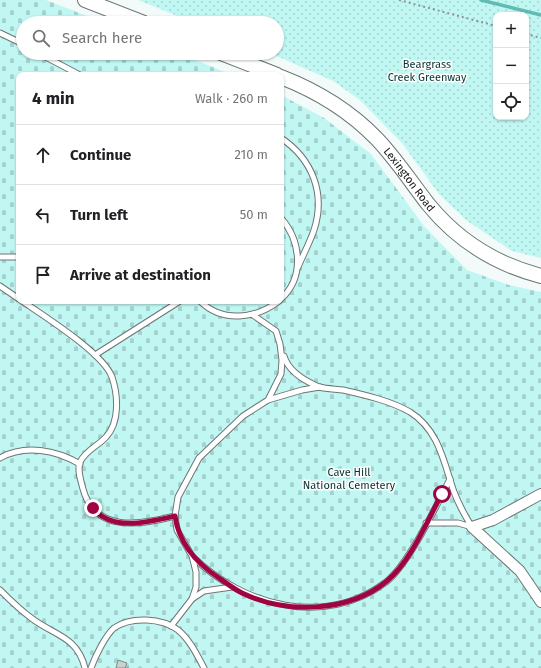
<!DOCTYPE html>
<meta charset="utf-8">
<style>
:root{--surface:#fff;--page:#f6f6f6;--text:#202124;--muted:#757577;--line:#e0e0e0}
body{margin:0;font-family:"Fira Sans",sans-serif;background:var(--page);color:var(--text)}
.controls{position:absolute;right:12px;top:12px;display:grid;overflow:hidden;border-radius:8px;box-shadow:0 1px 3px #0004}
.controls button{width:36px;height:36px;display:grid;place-items:center;padding:0;border:0;border-bottom:1px solid var(--line);background:var(--surface);color:var(--text);font:20px sans-serif}
.stop{position:absolute;width:12px;height:12px;margin:-9px;border:3px solid #a00342;border-radius:50%;background:#fff}
.stop.end{background:#a00342;border-color:#fff;box-shadow:0 1px 4px #0008}
.list{margin:0;padding:0;list-style:none}
h2{display:flex;justify-content:space-between;align-items:center;height:52px;margin:0;padding:0 16px;font-size:17px}
h2 small{font-size:13px;font-weight:400;color:var(--muted)}
.list li{display:grid;grid-template-columns:26px 1fr auto;gap:12px;align-items:center;box-sizing:border-box;height:60px;padding:0 16px;border-top:1px solid var(--line)}
.list b{display:block;font-size:15px;white-space:nowrap}
.list em{font-size:13px;font-style:normal;color:var(--muted)}
.icon{flex:none;width:22px;height:22px;fill:none;stroke:currentColor;stroke-width:2;stroke-linecap:round;stroke-linejoin:round}
.map{position:relative;flex:none;width:541px;height:668px;overflow:hidden}
.search{position:absolute;background:var(--surface);box-shadow:0 1px 3px #0004;left:16px;top:16px;width:268px;height:44px;display:flex;align-items:center;gap:10px;box-sizing:border-box;padding:0 14px;border-radius:22px;color:var(--muted);font-size:15px}
.panel{position:absolute;background:var(--surface);box-shadow:0 1px 3px #0004;left:16px;top:72px;width:268px;height:232px;border-radius:8px}
.map>svg:first-child{display:block}
</style>
<div class="map">
<svg width="541" height="668" viewBox="0 0 541 668">
<defs>
<pattern id="grass-dots" width="8" height="8" patternUnits="userSpaceOnUse"><rect width="8" height="8" fill="#c0f7f2"/><path d="M2 2h.1M6 6h.1" fill="none" stroke="#a4d3cf" stroke-width="1.8" stroke-linecap="round"/></pattern>
<pattern id="cemetery-stones" width="16" height="16" patternUnits="userSpaceOnUse"><rect width="16" height="16" fill="#c0f7f2"/><path d="M2 7V4a2 2 0 0 1 4 0v3zM10 15v-3a2 2 0 0 1 4 0v3z" fill="#a4d3cf"/></pattern>
<filter id="shadow"><feDropShadow dx="3.5" dy="3.5" stdDeviation="1" flood-color="#0004"/></filter>
</defs>
<rect width="100%" height="100%" fill="#f2fbfa"/>
<path fill="url(#grass-dots)" fill-rule="evenodd" d="M 138,0 L 541,0 L 541,258 L 512,251 L 466,220 L 439,194 L 402,143 L 360,100 L 333,81 L 270,53 L 277,53 L 277,23 L 195,23 ZM 496,15 L 526,15 L 526,117 L 496,117 Z"/>
<polygon fill="url(#cemetery-stones)" points="0,0 46,0 105,23 23,23 23,53 178,53 232,75 19,75 19,301 281,301 281,95 324,118 371,154 424,226 467,270 509,285 541,292 541,668 0,668"/>
<g fill="none" stroke-linecap="round" stroke-linejoin="round">
<polyline stroke="#60bbb3" stroke-width="3.5" points="481,0 541,15"/>
</g>
<polygon fill="#cad2d1" stroke="#808887" filter="url(#shadow)" points="118,660 127,663 125,668 116,668"/>
<g fill="none" stroke-linecap="round" stroke-linejoin="round">
<defs>
<g id="service">
<polyline points="0,33 23,44"/>
<polyline points="38,53 80,75"/>
<path d="M 281,138 C 312,159 326,193 314,230 C 310,242 303,255 298,267"/>
<path d="M 281,218 C 301,241 305,277 281,299"/>
<polyline points="0,257 19,257"/>
<polyline points="0,286 19,299"/>
<path d="M 22,301 C 44,316 103,353 112,377 C 118,395 120,422 106,437 C 98,446 86,450 80,462 C 77,470 81,481 83,489 C 95,533 140,525 175,516"/>
<path d="M 200,301 C 222,323 256,319 279,301"/>
<polyline points="95,355 180,301"/>
<path d="M 284,356 C 288,371 305,381 319,387 C 327,389 336,389 343,390 C 365,395 391,401 410,412 C 439,430 444,463 454,492 C 459,505 465,516 472,527 L 458,523 L 426,523"/>
<polyline points="268,400 302,390 320,387"/>
<path d="M 0,458 C 25,444 56,450 80,464"/>
<path d="M 193,557 C 243,606 325,628 386,582 C 409,564 436,506 450,479"/>
<path d="M 0,590 C 9,599 19,609 30,617 C 52,635 77,635 85,668"/>
<polyline points="192,599 204,591 232,587"/>
<polyline points="171,626 192,599 196,587 196,572 192,556 177,530 175,516 178,497 199,458 243,416 268,400 281,374 282,360 280,344 276,331 253,315"/>
<path d="M 91,668 C 95,657 105,636 114,628 C 131,616 162,618 178,630 C 190,640 197,655 204,668"/>
</g>
<polyline id="minor" points="541,494 493,520 472,527 520,571 541,602"/>
<g id="secondary">
<polyline points="85,0 144,23"/>
<polyline points="221,53 277,75"/>
<path id="s1" d="M 281,77 C 317,91 350,111 377,139 C 396,159 411,182 428,204 C 458,241 495,264 541,276"/>
</g>
</defs>
<use href="#service" stroke="#6e7575" stroke-width="7"/>
<use href="#minor" stroke="#6e7575" stroke-width="12"/>
<use href="#secondary" stroke="#6e7575" stroke-width="16"/>
<g stroke="#8d9493" stroke-width="2" stroke-dasharray="2 3" stroke-linecap="butt">
<polyline points="399,0 496,26"/>
<polyline points="526,34 541,38"/>
</g>
<use href="#service" stroke="#fff" stroke-width="5"/>
<use href="#minor" stroke="#fff" stroke-width="10"/>
<use href="#secondary" stroke="#fff" stroke-width="14"/>
</g>
<g fill="none" stroke-linecap="round" stroke-linejoin="round">
<path stroke="#a00342" stroke-width="5" d="M 93,508 C 112,532 149,522 175,516 C 179,544 196,563 219,578 C 226,583 234,589 242,593 C 286,614 348,613 387,581 C 411,561 427,521 442,494"/>
</g>
<g text-anchor="middle" dominant-baseline="central" stroke-width="3" stroke-linejoin="round" paint-order="stroke">
<g font-size="11" fill="#053230" stroke="#fff">
<text x="427" y="64">Beargrass<tspan x="427" dy="13">Creek Greenway</tspan></text>
<text x="349" y="472">Cave Hill<tspan x="349" dy="13">National Cemetery</tspan></text>
</g>
<g font-size="11" fill="#131615" stroke="#fff">
<text stroke="none"><textPath href="#s1" startOffset="167">Lexington Road</textPath></text>
</g>
</g>
</svg>
<div class="controls">
<button>+</button>
<button>−</button>
<button><svg class="icon" aria-label="locate" viewBox="0 0 24 24"><circle cx="12" cy="12" r="6"/><path d="M12 2v4M12 18v4M2 12h4M18 12h4"/></svg></button>
</div>
<div class="stop" style="left:442px;top:494px"></div>
<div class="stop end" style="left:93px;top:508px"></div>
<div class="search"><svg class="icon" aria-label="search" viewBox="0 0 24 24"><circle cx="10" cy="10" r="6"/><path d="M15 15l6 6"/></svg>Search here</div>
<section class="panel">
<h2>4 min<small>Walk · 260 m</small></h2>
<ul class="list">
<li><svg class="icon" aria-label="ahead" viewBox="0 0 24 24"><path d="M12 20V5M6 11l6-6 6 6"/></svg><div><b>Continue</b></div><em>210 m</em></li>
<li><svg class="icon" aria-label="left" viewBox="0 0 24 24"><path d="M17 20v-9H6M10 6l-5 5 5 5"/></svg><div><b>Turn left</b></div><em>50 m</em></li>
<li><svg class="icon" aria-label="arrive" viewBox="0 0 24 24"><path d="M6 21V4h12l-3 4 3 4H6"/></svg><div><b>Arrive at destination</b></div></li>
</ul>
</section>
</div>
